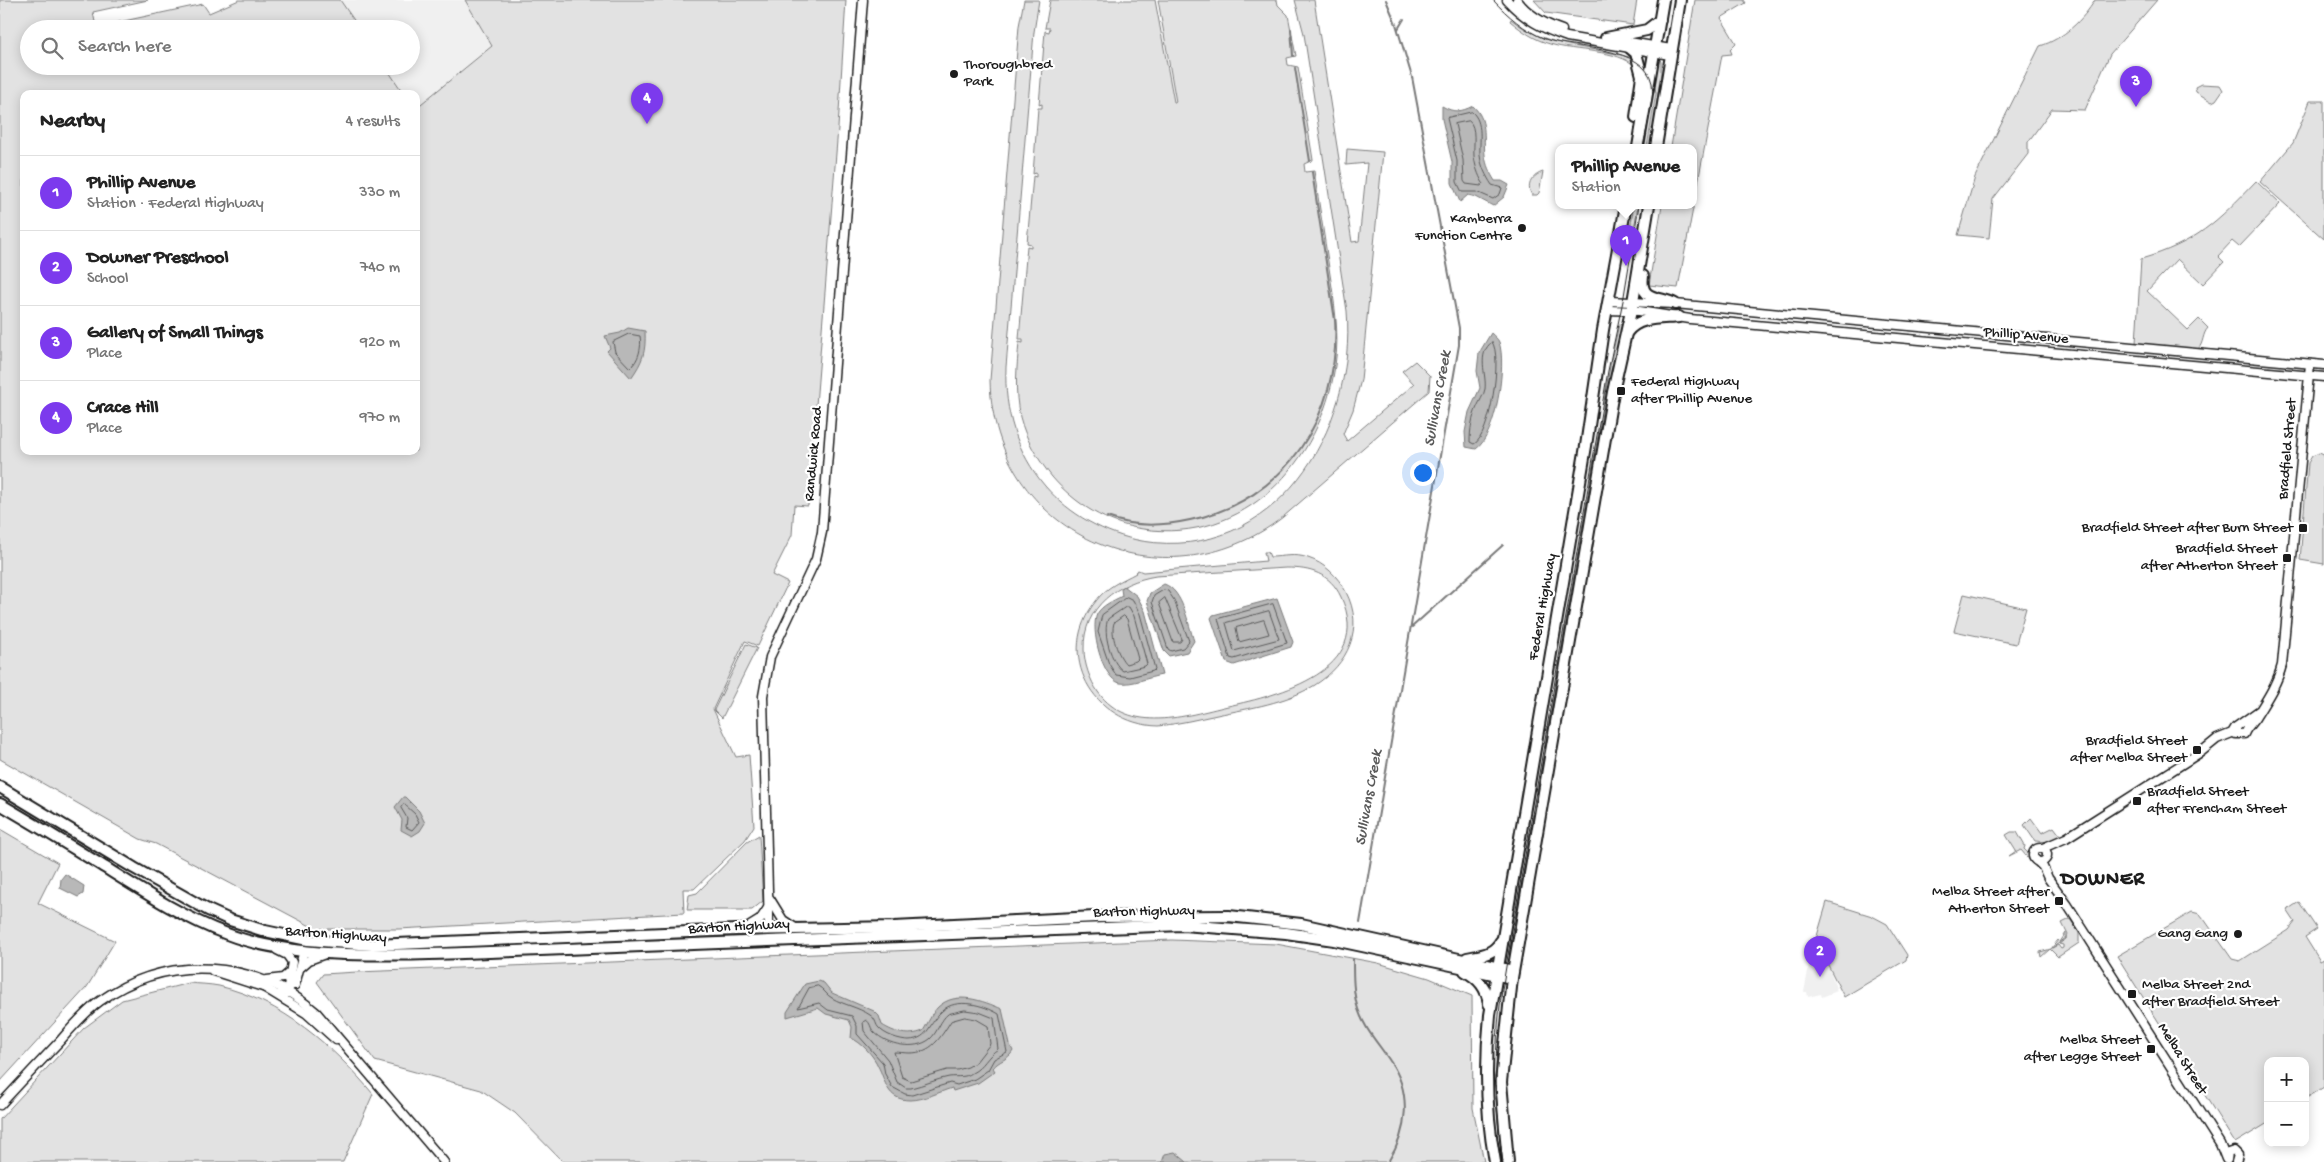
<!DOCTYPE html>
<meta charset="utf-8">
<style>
:root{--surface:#fff;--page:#f6f6f6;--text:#222;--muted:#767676;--line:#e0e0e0;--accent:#7c3aed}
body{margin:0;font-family:"Gochi Hand",sans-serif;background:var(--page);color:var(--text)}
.controls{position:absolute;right:15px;bottom:15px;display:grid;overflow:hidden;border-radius:10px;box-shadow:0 2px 12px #0003}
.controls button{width:45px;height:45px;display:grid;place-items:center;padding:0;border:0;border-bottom:1px solid var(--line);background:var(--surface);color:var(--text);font:25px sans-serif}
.you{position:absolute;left:1422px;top:472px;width:18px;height:18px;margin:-12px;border:4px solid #fff;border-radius:50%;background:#1a73e8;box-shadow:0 0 0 8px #1a73e833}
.badge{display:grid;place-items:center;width:32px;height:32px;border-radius:50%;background:var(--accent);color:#fff;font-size:16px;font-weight:700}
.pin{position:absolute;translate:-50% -41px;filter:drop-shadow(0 1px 2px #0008)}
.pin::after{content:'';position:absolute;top:26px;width:18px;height:15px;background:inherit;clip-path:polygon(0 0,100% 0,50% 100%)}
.popup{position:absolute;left:1555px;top:144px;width:142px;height:65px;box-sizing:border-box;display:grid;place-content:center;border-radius:10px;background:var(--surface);filter:drop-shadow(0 1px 4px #0005);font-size:16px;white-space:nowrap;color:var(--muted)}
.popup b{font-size:19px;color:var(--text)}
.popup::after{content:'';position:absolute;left:50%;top:100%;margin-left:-10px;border:10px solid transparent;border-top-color:var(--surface)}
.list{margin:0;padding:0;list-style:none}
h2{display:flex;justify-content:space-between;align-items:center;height:65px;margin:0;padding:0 20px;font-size:21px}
h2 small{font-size:16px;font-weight:400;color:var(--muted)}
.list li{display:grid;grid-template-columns:32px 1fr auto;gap:15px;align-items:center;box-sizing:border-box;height:75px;padding:0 20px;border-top:1px solid var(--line)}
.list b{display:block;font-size:19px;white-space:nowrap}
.list p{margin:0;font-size:16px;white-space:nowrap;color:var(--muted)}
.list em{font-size:16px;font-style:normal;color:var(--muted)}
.icon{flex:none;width:28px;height:28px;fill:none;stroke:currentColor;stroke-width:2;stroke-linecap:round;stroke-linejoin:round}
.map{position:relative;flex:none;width:2324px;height:1162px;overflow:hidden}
.search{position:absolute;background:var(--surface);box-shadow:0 2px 12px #0003;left:20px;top:20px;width:400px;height:55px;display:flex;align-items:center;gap:12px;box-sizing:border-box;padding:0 18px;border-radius:28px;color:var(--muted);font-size:19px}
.panel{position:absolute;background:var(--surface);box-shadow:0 2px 12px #0003;left:20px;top:90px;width:400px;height:365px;border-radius:10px}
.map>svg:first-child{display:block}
</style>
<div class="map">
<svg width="2324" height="1162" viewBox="0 0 2324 1162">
<rect width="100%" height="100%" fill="#fff"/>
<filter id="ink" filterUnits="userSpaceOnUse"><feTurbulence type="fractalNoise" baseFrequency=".02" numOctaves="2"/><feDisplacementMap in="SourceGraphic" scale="10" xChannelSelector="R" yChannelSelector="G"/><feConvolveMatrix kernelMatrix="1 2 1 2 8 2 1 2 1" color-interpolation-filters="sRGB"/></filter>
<g filter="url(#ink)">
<g fill="#f0f0f0">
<polygon points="340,0 465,0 492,46 416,108 416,94 404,94 385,66 411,66 411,29 359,29"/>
<polygon points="1810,961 1827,962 1837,991 1822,997 1821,994 1808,997 1807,992 1804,992"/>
</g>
<g fill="#e2e2e2" stroke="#7f7f7f" fill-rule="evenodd">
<polygon points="0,0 148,0 93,12 96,27 203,4 209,13 239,0 340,0 360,29 29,29 29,66 385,66 404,94 24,94 24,451 416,451 416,108 492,46 465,0 846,0 838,128 808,506 794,505 792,535 772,575 788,583 758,646 745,641 713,709 736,757 749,755 754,826 745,840 694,889 683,889 684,913 399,929 316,929 156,844 140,839 0,759"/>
<path d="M 1024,0 L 1039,0 L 1034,32 L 1006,367 C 1004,411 1017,453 1045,486 C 1070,515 1105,534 1142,541 C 1275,563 1357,430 1347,311 L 1304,34 L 1295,0 L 1314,0 L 1352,242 L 1359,241 L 1367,163 L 1346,165 L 1347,149 L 1383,152 L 1361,380 L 1353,410 L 1343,434 L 1347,441 L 1414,384 L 1402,371 L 1415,361 L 1430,376 L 1429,391 L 1283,517 C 1163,610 993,534 990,380 L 1019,26 Z"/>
<path d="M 1050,0 L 1155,0 L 1174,102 L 1176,102 L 1158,0 L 1277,0 L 1278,5 L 1288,15 L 1296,56 L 1287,58 L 1288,65 L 1298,67 L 1313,160 L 1304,164 L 1305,172 L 1314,171 C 1319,203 1324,235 1329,268 C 1334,300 1340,333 1335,366 C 1321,463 1244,544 1143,529 C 1107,524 1075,504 1052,477 C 1037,458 1026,440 1020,417 C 1014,392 1017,367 1019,342 L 1023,343 L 1023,339 L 1019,339 L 1027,246 L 1031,247 L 1031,244 L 1027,243 L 1033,176 L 1036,177 L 1036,173 L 1033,174 L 1038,108 L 1042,108 L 1042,104 L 1039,105 L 1045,31 L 1049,32 L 1050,28 L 1045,28 Z"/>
<polygon points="1534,0 1637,0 1633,25 1546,13"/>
<polygon points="1695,0 1744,0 1746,3 1721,18 1736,43 1730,49 1732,54 1722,55 1678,288 1649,285 1662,205 1694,205 1694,147 1671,147"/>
<path d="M 2095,0 L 2157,0 L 2110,54 L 2085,110 L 2052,109 L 2028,142 L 2028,154 L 1993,199 L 1989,238 L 1958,235 L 1975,177 L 2040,46 C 2063,39 2083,20 2095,0 Z"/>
<path d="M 1511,19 C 1548,49 1586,45 1629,57 L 1635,60 L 1636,67 C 1618,49 1575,52 1550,44 C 1535,40 1522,31 1510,21 Z"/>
<polygon points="1659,56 1661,62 1661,72 1651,147 1647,147 1656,93 1653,74"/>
<polygon points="2201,84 2220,85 2223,90 2216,100 2212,102 2196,92 2195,87"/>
<polygon points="2310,101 2324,101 2324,239 2260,182 2293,143"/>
<path d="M 1543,172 L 1539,193 L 1537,195 L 1532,195 C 1525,185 1533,175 1543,172 Z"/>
<path d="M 2256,181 L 2280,204 L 2239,247 L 2232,241 L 2218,256 L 2224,262 L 2205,282 L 2203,284 L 2177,259 L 2147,291 L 2188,330 L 2199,319 L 2208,328 C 2202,334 2204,343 2198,349 L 2136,343 L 2141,259 C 2196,243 2217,222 2256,181 Z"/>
<polygon points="1634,205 1638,205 1631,248 1627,247"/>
<polygon points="1619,324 1622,325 1623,331 1509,955 1611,360"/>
<polygon points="2319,453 2324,455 2324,564 2300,560 2308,463 2312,456"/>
<path d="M 1264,552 L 1268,552 L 1270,557 C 1283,557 1295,553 1308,558 C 1324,563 1338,576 1346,592 C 1365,629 1348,664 1315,685 C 1286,703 1250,708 1217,715 C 1198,719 1178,724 1158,726 C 1093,724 1053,654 1096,601 C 1106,587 1121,581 1136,573 L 1135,572 L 1138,570 L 1143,572 L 1266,561 ZM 1286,568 C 1310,568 1330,573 1341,597 C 1375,671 1279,695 1228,706 C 1185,716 1130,735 1098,692 C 1090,680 1084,664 1084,649 C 1083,607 1118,582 1156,576 Z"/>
<polygon points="1964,594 2026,608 2016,644 1954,631"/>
<polygon points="746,644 757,648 722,718 714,710"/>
<polygon points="2031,818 2042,833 2054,827 2060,835 2049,842 2035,841 2024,825"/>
<polygon points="0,829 58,863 38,903 115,941 87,987 0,1082"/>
<polygon points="2011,832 2017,832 2025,846 2024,849 2028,853 2032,863 2021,850 2009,856 2016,851 2006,835"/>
<polygon points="759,835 763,901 752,910 687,910 689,895 697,893 747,842"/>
<polygon points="1827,902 1872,916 1887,924 1907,955 1906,960 1844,997 1827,963 1812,953"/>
<polygon points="2299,902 2317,929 2305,937 2320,961 2324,959 2324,1087 2305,1099 2305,1061 2268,1061 2268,1123 2235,1143 2117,956 2192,912 2200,914 2204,919 2232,959 2240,961 2289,930 2295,922 2287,910"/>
<polygon points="2070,919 2079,933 2079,943 2058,957 2050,949 2041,957 2040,952 2051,949 2058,940 2060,942 2066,933 2066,938 2052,948 2058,945 2061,949 2063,948 2063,945 2059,944 2066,939 2068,935 2062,923"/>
<polygon points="1172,940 1276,944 1378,963 1429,978 1472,996 1473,1108 1484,1162 563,1162 515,1113 481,1090 375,1061 317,982 323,974 357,972"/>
<path d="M 189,983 C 199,984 209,984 219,986 C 282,1001 333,1046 373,1094 L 343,1162 L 0,1162 L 0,1119 L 84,1028 L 122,1000 Z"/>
</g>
<g fill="#b8b8b8" stroke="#7a7a7a">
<path d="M 1442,106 C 1454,113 1461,112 1473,106 C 1488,120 1483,136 1485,155 C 1486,165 1490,173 1495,181 L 1502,181 L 1509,185 L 1504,197 L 1493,206 L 1476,197 L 1468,195 L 1460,202 L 1452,183 L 1452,162 L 1442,119 Z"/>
<path d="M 628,328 L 645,331 C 646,352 643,361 631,378 L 607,351 L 610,348 L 605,336 L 620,333 Z"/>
<path d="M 1491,333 C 1494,336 1498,339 1499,342 C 1507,364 1496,436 1476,449 L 1466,447 L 1465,432 L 1469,412 L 1480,388 L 1477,371 L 1479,353 Z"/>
<path d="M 1164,584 C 1183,590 1188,624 1194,641 L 1187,652 L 1169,656 L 1164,651 L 1147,601 L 1150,593 Z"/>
<path d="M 1124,586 L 1137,596 L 1145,611 L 1162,675 C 1149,677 1132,685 1120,683 C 1102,679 1090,629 1097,614 C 1102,605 1113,601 1122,596 L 1121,589 Z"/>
<polygon points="1277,598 1293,642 1291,647 1234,665 1226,662 1211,618 1213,615"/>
<polygon points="403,797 405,797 419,811 425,823 420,831 412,836 401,830 402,820 395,807"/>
<polygon points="65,874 84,886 83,894 78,897 60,888 61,879"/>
<path d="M 819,981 L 824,983 L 832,993 L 874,1011 L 879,1016 L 882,1025 C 895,1033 908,1037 923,1031 C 928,1023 932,1013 938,1007 C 956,990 983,1001 1002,1009 L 1010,1045 L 1013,1051 C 1008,1060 999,1060 993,1068 L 995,1071 L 978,1083 L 953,1091 L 952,1088 C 939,1092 924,1100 910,1100 C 886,1100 886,1081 878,1066 C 874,1056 861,1042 851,1038 L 852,1027 L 849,1020 L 826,1014 L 818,1008 L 787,1017 L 787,1012 L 805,984 Z"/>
<polygon points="1175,1152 1187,1162 1162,1162 1165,1154"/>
</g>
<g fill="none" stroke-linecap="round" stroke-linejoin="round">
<g stroke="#5a5a5a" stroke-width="1">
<path d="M 1472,112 C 1484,122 1479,142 1480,155 C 1481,166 1486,176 1492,185 L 1502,188 L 1500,194 L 1493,199 L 1477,192 L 1462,192 L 1457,182 L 1457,161 L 1447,118 Z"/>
<path d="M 1469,121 C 1477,127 1473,145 1474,156 C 1475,165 1478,175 1483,183 L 1481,186 L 1466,184 L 1464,181 L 1463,160 L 1455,124 Z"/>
<path d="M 629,334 L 640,336 C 642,347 639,360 630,368 L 615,352 L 613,342 Z"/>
<path d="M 1492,342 C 1503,355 1490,437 1474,444 L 1470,442 C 1470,430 1472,418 1477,407 C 1479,402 1484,395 1485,389 C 1487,374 1476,354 1492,342 Z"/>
<polygon points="1164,590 1168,591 1174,600 1189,641 1183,648 1171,651 1168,649 1152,602 1154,596"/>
<polygon points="1127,597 1133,600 1140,614 1155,669 1153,671 1130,677 1116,675 1109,664 1098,632 1102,615"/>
<polygon points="1165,598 1182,639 1180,642 1173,642 1159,603"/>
<polygon points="1273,604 1287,643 1234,659 1230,658 1218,619"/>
<path d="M 1126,607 L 1129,607 L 1134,616 L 1147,664 L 1145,666 L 1123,671 C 1111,663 1102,632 1108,619 Z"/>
<polygon points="1269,611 1279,639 1234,651 1226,623"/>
<path d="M 1124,616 L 1127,619 L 1138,659 L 1136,661 L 1126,664 C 1118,656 1110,634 1114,623 Z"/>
<polygon points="1264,620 1269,634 1239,642 1236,628"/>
<polygon points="404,804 415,814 419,822 412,830 406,827 407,818 401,808"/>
<path d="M 818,986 C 824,989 826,995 832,998 C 844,1005 858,1007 870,1015 C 876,1019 875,1023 878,1027 C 884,1035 900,1040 909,1040 C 930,1039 929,1022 942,1011 C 956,997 984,1005 999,1014 L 1007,1052 L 994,1059 L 988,1070 L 975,1079 L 957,1085 L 950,1083 L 912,1095 L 905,1094 L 892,1087 L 885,1074 L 883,1063 L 857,1034 L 857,1026 L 852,1016 L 828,1010 L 819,1003 L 798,1008 L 809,988 Z"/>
<path d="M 965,1010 L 979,1012 L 994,1018 L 998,1049 C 987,1056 984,1067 972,1073 C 965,1078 958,1076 949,1077 C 937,1079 924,1085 911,1088 L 906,1088 L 897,1082 L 888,1060 L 864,1031 L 863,1022 L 866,1020 C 871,1023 870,1028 874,1032 C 887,1045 915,1051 930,1039 C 938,1032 940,1020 948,1014 Z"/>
<path d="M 965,1017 L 976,1019 L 988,1026 L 990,1044 L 976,1062 L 968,1067 L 957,1070 L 947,1070 L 911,1081 L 902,1077 L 894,1052 C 899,1052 904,1053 910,1053 C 932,1053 940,1038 951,1021 Z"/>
</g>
<g stroke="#7a7a7a" stroke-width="2">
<polyline points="1291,29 1293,56"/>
<polyline points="1398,29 1404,19"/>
<polyline points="1295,68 1310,161"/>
<path d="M 1107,517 C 1133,527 1163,526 1190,520 C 1285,501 1341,415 1335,320 L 1312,172"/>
<polyline points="1412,627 1503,545"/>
<polyline points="1360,923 1459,345 1459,328 1412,77 1396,24 1386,0"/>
<path d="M 1353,959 C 1353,976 1353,993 1358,1009 C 1365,1030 1379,1044 1390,1061 C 1412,1092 1408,1131 1388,1162"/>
</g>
<defs>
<g id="secondary">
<path d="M 1507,0 C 1524,19 1543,29 1567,37 L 1670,55"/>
<path d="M 1517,0 C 1528,15 1545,24 1562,30"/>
<polyline points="1611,39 1671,49"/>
<polyline points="1609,301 1675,304 2324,365"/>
<polyline points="1607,310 1639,311 1690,319 2324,377"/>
<path d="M 2260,710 L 2236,727 L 2236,734 L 2244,734 C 2247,726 2253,723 2257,715 C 2267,699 2277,684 2282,665 L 2310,364"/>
<polyline points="2043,848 2066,838 2201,752 2217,739 2232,733 2235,728"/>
<circle cx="2040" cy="855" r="7"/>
<polyline points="2036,860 2043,867 2048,878 2067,904 2220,1144 2226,1159"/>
<polyline points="770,899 783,920 797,929"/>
<polyline points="747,928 760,920 768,908"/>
<polyline points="769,930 763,696 770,657 816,559 822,532 863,0"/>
<polyline points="277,950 287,955 292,962 287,993"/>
<polyline points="301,967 309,960 325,954"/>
<polyline points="213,971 266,988"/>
<polyline points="267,980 283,978 290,972"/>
<polyline points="295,985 304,950"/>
<polyline points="262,986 306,1013 336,1040"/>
<polyline points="282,992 290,987 296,981"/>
<path d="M 0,1105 C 20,1083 40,1062 60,1041 C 72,1027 85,1012 100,1001 C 168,953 255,959 317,1013 L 444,1162"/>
<polyline points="2227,1160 2228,1153 2234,1151 2238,1155 2236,1162"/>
</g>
<g id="highway">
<polyline points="1606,38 1647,30 1660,20"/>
<polyline points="1630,48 1636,53 1642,76 1636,117"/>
<polyline points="1638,147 1663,0"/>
<polyline points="1656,147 1680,0"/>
<path d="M 1643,276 C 1639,301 1659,296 1675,304"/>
<path d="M 1627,332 C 1639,316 1661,319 1679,317"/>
<polyline points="0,787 134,868 208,910 230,920 265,931 308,940 373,945 737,930 894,927 1095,917 1229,916 1301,924 1513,971"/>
<path d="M 0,804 C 34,824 67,844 101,865 C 141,890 182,917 227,934 C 294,960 392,955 463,953 L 1183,925 L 1286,933 L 1334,940 L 1512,978"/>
<path d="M 1467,958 C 1481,955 1493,955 1501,941"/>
<path d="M 1465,971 C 1479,979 1487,988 1489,1004"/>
<path d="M 1495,1162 C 1486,1114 1485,1064 1490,1015 L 1586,446 L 1603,330 L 1626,205"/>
<polyline points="1508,1162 1501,1082 1512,978 1613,392 1633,302 1649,205"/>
</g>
</defs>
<use href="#secondary" stroke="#1c1c1c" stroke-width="11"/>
<use href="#highway" stroke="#1c1c1c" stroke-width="14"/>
<use href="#secondary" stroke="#fff" stroke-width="8"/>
<use href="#highway" stroke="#fff" stroke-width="10"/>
<g stroke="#1c1c1c" stroke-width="1">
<path d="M 1493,0 C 1508,16 1524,30 1545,39 C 1575,50 1644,45 1652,83 C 1655,103 1646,128 1643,147"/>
<path d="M 1503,1162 C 1494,1104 1494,1047 1502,990 L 1608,371 L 1624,296 L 1639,205"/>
</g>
</g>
</g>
<g fill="#1c1c1c" stroke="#fff" stroke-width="2">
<circle cx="954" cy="74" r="5"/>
<circle cx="1522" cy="228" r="5"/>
<rect x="1616" y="386" width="10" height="10" rx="2.5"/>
<rect x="2298" y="523" width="10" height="10" rx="2.5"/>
<rect x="2282" y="553" width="10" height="10" rx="2.5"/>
<rect x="2192" y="745" width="10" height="10" rx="2.5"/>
<rect x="2132" y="796" width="10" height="10" rx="2.5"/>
<rect x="2054" y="896" width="10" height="10" rx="2.5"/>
<circle cx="2238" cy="934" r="5"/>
<rect x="2127" y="989" width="10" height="10" rx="2.5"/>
<rect x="2146" y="1044" width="10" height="10" rx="2.5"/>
</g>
<g text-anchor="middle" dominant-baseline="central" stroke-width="4.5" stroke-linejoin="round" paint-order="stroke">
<g font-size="15" fill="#1c1c1c" stroke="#fff" text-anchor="end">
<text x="964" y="65" text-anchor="start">Thoroughbred<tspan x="964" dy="17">Park</tspan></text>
<text x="1512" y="219">Kamberra<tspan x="1512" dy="17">Function Centre</tspan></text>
<text x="1631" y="382" text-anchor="start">Federal Highway<tspan x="1631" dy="17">after Phillip Avenue</tspan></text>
<text x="2293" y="528">Bradfield Street after Burn Street</text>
<text x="2277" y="549">Bradfield Street<tspan x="2277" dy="17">after Atherton Street</tspan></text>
<text x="2187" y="741">Bradfield Street<tspan x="2187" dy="17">after Melba Street</tspan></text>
<text x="2147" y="792" text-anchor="start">Bradfield Street<tspan x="2147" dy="17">after Frencham Street</tspan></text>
<text x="2049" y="892">Melba Street after<tspan x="2049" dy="17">Atherton Street</tspan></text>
<text x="2228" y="934">Gang Gang</text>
<text x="2142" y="985" text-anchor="start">Melba Street 2nd<tspan x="2142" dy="17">after Bradfield Street</tspan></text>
<text x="2141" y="1040">Melba Street<tspan x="2141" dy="17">after Legge Street</tspan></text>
</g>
<g font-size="15" fill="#1c1c1c" stroke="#fff">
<text transform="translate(2026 336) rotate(5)">Phillip Avenue</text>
<text transform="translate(2288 449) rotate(-85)">Bradfield Street</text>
<text transform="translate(814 454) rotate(-85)">Randwick Road</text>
<text transform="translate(1543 607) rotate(-80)">Federal Highway</text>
<text transform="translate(1144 912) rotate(-1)">Barton Highway</text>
<text transform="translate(739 927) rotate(-3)">Barton Highway</text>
<text transform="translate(336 935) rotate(4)">Barton Highway</text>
<text transform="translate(2182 1059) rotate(58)">Melba Street</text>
</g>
<g font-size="16" font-style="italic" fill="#5a5a5a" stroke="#fff">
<text transform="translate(1439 399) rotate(-80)">Sullivans Creek</text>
<text transform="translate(1370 798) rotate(-80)">Sullivans Creek</text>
</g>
<g font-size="20" font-weight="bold" letter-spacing="1" fill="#1c1c1c" stroke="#fff">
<text x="2103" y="880">DOWNER</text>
</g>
</g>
</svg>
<div class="controls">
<button>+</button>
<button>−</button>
</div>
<div class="you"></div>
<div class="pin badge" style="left:1626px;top:266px">1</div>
<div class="popup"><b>Phillip Avenue</b>Station</div>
<div class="pin badge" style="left:1820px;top:977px">2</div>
<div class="pin badge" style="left:2136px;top:107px">3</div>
<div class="pin badge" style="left:647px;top:124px">4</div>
<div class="search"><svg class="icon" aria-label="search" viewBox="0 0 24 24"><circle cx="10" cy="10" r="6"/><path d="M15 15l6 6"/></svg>Search here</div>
<section class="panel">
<h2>Nearby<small>4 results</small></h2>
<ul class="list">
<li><span class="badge">1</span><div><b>Phillip Avenue</b><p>Station · Federal Highway</p></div><em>330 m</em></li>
<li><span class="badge">2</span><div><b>Downer Preschool</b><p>School</p></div><em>740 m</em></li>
<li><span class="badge">3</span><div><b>Gallery of Small Things</b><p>Place</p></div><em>920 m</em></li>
<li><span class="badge">4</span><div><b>Crace Hill</b><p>Place</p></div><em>970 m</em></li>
</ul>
</section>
</div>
